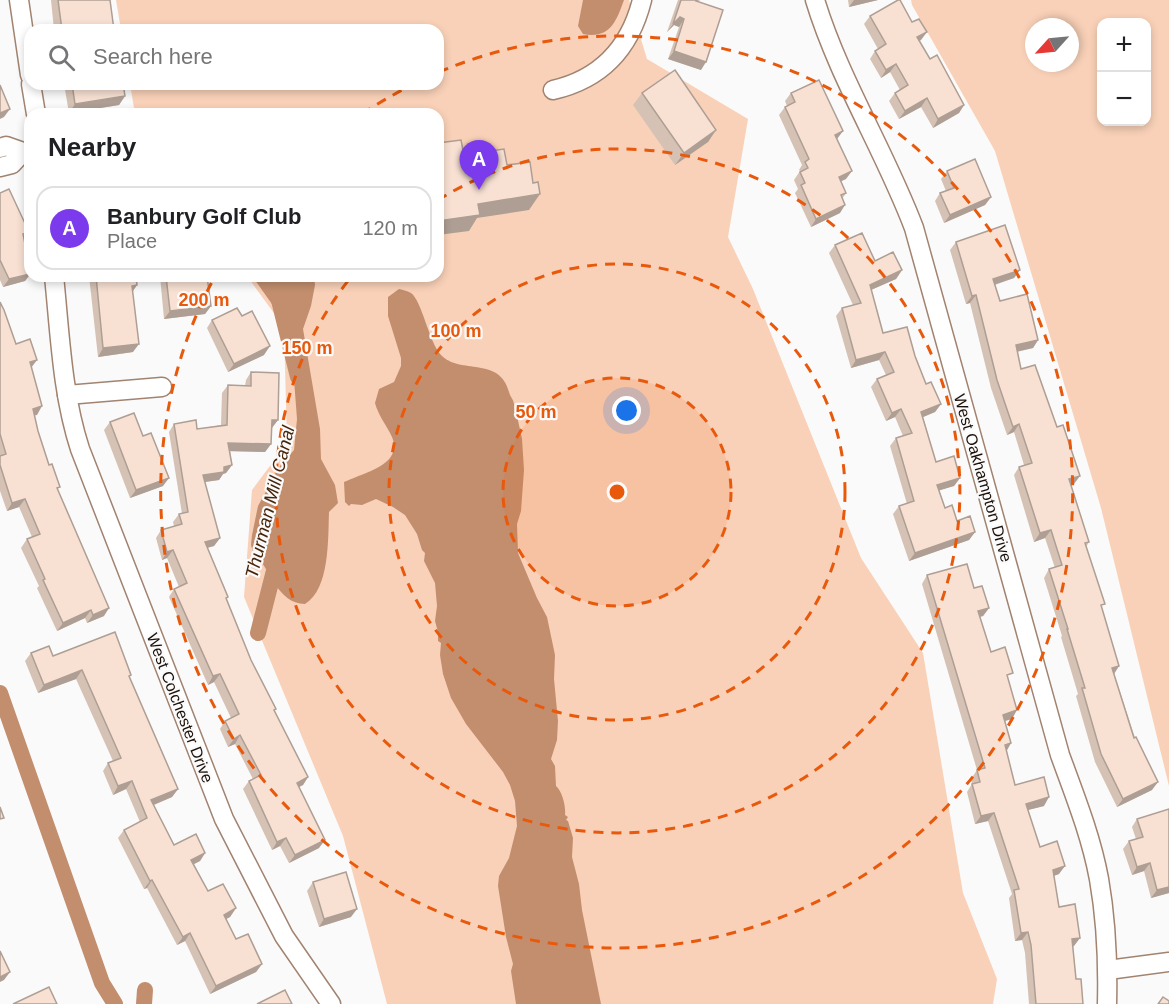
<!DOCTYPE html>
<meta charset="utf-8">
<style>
:root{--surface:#fff;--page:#f6f6f6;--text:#202124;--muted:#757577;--line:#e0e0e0;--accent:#7c3aed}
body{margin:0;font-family:Helvetica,sans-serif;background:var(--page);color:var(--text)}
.controls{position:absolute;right:18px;top:18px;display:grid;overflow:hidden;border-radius:12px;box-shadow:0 3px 9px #0003}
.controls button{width:54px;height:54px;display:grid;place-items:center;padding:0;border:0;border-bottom:2px solid var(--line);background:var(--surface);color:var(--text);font:30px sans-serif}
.compass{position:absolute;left:1025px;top:18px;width:54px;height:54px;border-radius:50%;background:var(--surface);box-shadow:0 3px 9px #0003;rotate:243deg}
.you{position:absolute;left:627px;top:411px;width:21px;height:21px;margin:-15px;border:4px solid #fff;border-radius:50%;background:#1a73e8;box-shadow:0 0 0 9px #1a73e833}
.badge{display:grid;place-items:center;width:39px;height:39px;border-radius:50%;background:var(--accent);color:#fff;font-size:20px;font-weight:700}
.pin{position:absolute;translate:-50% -50px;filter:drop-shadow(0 2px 3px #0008)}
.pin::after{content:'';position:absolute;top:32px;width:21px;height:18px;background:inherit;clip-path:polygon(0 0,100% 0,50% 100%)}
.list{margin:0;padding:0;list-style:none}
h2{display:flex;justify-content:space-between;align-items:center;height:78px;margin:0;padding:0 24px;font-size:26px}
h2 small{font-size:20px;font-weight:400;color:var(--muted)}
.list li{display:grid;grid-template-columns:39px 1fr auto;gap:18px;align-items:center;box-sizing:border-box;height:84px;margin:0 12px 12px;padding:0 12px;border:2px solid var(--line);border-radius:18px}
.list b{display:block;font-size:22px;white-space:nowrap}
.list p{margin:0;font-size:20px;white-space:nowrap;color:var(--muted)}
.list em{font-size:20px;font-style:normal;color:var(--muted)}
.icon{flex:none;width:33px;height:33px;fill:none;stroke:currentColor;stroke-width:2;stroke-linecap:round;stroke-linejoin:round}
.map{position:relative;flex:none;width:1169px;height:1004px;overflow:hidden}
.search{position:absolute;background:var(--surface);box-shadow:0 3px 9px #0003;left:24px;top:24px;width:420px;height:66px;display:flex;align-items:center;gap:15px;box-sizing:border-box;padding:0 21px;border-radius:18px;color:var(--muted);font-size:22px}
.panel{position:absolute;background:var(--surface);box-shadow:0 3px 9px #0003;left:24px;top:108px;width:420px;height:174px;border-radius:18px}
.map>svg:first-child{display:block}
</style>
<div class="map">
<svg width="1169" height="1004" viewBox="0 0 1169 1004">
<rect width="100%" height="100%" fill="#fafafa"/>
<g fill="#f9d1b8" fill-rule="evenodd">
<polygon points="116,0 629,0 647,59 748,119 728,237 753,289 861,558 923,653 963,893 997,979 993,1004 387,1004 343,836 244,597 252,490 287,443 284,327 247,276 438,276 438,114 135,114 130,84 438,84 438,30 121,30"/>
<path d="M 911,0 L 1169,0 L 1169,786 L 1101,508 L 995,151 L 912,5 ZM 1102,22 L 1146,22 L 1146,122 L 1102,122 ZM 1034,27 L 1070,27 L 1070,63 L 1034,63 Z"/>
</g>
<g fill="#c28e6e">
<path d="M 583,0 L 624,0 C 616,22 610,39 583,34 L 578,26 Z"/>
<path d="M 252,276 L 314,276 L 315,285 L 311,306 L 303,329 L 320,429 L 321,459 L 335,485 L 338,503 L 329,512 C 328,538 330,589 305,604 C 276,603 271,568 253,552 L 251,545 L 252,535 L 258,506 L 280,466 L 294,450 L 297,419 L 291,340 L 284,321 Z"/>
<path d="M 399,289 C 403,290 408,291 411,293 C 422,301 429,342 441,355 C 460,375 500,356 509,392 C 511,399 515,400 514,408 L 516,411 L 522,439 L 524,470 L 521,511 L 517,524 L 518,553 L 537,598 L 547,617 L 555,655 L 554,679 L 558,721 L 557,740 L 551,759 L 555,766 L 556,786 C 562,791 566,806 565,815 L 568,817 L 566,820 L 568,821 L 573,838 L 572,857 L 579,884 L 582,910 L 601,1004 L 516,1004 L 511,971 L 513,964 L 506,937 L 498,886 L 499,876 L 509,858 L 517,826 L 515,801 L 510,785 L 503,772 L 466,724 L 451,698 L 443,674 L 440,655 L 441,643 L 438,641 L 438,632 L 435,621 L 437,606 L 435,583 L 424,561 L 425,553 L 422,550 L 417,534 L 405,515 L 393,507 L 376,499 L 362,505 L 351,504 L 349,506 L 345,502 L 344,482 C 362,473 404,465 392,437 C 387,426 378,415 375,403 L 379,389 L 394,382 L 401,366 L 401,358 L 388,316 L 388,297 Z"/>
</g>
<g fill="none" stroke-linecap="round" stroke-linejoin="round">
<g stroke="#c28e6e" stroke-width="16">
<polyline points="273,276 298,377"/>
<polyline points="258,633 277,559"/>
<polyline points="0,693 102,983 115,1004"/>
<polyline points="144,1004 145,990"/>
</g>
<defs>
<g id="minor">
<polyline points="19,0 30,75"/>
<path d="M 815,0 C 839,79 885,151 914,228 L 1060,755 C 1075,796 1091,836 1099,879 C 1106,919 1108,964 1107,1004"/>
<polyline points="31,84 36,114"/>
<path d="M 553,90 C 601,79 630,48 642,0"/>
<polyline points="0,148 6,146 23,152 12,164 0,167"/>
<path d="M 54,276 C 60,334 62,394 80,449 L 224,819 L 284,936 L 331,1004"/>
<polyline points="67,395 162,387"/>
<polyline points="1108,970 1169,962"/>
</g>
</defs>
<use href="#minor" stroke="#a18370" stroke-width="21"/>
<use href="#minor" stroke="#fff" stroke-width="18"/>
</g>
<g fill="#d5c2b5">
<polygon points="51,0 110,0 114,30 54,30"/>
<polygon points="678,0 700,0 698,2 701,70 668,59 679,27 674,25 667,32"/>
<polygon points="848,0 878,0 849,7"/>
<polygon points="870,16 921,40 919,41 930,59 964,105 959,113 933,128 921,107 899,119 889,101 895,93 900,90 890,72 881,78 870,59 875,51 878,49 864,24"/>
<polygon points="64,84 123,84 125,96 119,105 69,113"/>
<polygon points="642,93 716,130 708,142 675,165 633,105"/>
<polygon points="791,93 837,139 846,179 841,181 846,193 842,199 840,213 811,227 795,193 798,189 794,180 800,171 799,170 802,165 779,115 785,107 787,106 785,101"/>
<polygon points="947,171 991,197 985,205 944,223 935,201 940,193 946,191 941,179"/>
<polygon points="0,193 24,239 30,268 30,275 25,281 3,287 0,280"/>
<polygon points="956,242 1020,270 1014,278 995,285 1000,301 1038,340 1033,348 1017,352 1021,369 1074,484 1070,485 1089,542 1086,547 1101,609 1119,666 1114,673 1152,790 1117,807 1095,762 1076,696 1078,694 1061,637 1062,636 1044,578 1049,569 1055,568 1045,538 1034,542 1014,475 1019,467 1024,465 1014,432 1007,435 991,388 970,303 966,304 950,250"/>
<polygon points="835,245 902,270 896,279 871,290 883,333 915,356 926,384 941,404 935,412 923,417 936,462 960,478 954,486 939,490 945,508 957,521 975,532 969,540 909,561 893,514 899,506 907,504 890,446 896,438 903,436 895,417 886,421 871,387 877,379 886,375 879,360 851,368 836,316 842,308 853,305 829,253"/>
<polygon points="89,276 136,276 137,285 132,292 133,352 98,357"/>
<polygon points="160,276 207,276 211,306 205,314 164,319"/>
<polygon points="0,302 16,344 31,368 37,415 34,415 38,431 49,465 104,616 87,623 85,618 57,631 37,588 39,586 21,548 27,539 32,537 19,507 7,511 0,491"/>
<polygon points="212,320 264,355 228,372 207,328"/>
<polygon points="251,372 278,420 271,428 271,444 265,452 230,451 232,465 226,473 223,474 219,480 205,482 220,538 214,546 207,548 226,599 251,660 274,711 308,777 303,785 299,787 319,848 289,863 280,846 272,850 243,789 249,781 253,779 235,744 228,747 220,729 225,721 231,718 214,682 208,685 169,597 174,589 179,587 167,558 162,560 156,538 161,530 174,526 173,522 179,514 182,514 169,432 174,424 197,429 221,425 222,393 228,385 245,386 246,380"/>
<polygon points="110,422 163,486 130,498 104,430"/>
<polygon points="927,575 989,608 983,616 979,617 991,652 1008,679 1012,719 1005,721 1011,743 1006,751 1015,785 1044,806 1028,810 1040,847 1059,874 1054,876 1059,907 1080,938 1073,946 1076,979 1083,1004 1029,1004 1025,953 1022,940 1015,941 1009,898 1012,894 988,821 975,824 967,792 972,784 971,779 977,770 922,584"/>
<polygon points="31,653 53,656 131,675 129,677 178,789 172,797 154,805 174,845 205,853 200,861 194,864 208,891 236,908 230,917 226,919 236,939 262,964 256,972 210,994 185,941 177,945 147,888 144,889 118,838 124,830 140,822 126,789 113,795 103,771 108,763 113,761 76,679 38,693 25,661"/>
<polygon points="1137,819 1169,893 1151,898 1144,871 1132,875 1123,849 1129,841 1136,839 1132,827"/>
<polygon points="313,882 351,917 319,927 307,891"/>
</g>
<g fill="#ae9e94">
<polygon points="854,0 878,0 849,7"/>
<polygon points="680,17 684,19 679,27 674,25 667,32 673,24"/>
<polygon points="927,32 921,40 911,45 917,37"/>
<polygon points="674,51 706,62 701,70 668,59"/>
<polygon points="896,64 890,72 881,78 886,70"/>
<polygon points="125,96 119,105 69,113 75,104"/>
<polygon points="927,98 921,107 899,119 905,111"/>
<polygon points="964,105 959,113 933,128 938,119"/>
<polygon points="10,109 4,117 0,119 0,113"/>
<polygon points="716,130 708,142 675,165 684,153"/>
<polygon points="843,131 837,139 835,135"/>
<polygon points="852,171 846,179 833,185 839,177"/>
<polygon points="540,194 529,210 477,218 469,231 438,235 438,221 478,204"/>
<polygon points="991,197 985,205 944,223 950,215"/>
<polygon points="845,205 840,213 811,227 816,219"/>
<polygon points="902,270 896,279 864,293 870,285"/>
<polygon points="1020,270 1014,278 987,287 993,279"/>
<polygon points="30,274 25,281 3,287 9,279"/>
<polygon points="137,285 131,294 132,286"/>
<polygon points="976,295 970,303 966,304 972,296"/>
<polygon points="211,306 205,314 164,319 170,311"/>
<polygon points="1038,340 1033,348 1010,353 1016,345"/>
<polygon points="139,344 133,352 98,357 103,348"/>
<polygon points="270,346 264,355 228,372 234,364"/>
<polygon points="885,352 879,360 851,368 856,360"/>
<polygon points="37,360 31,368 30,362"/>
<polygon points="941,404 935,412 916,420 921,412"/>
<polygon points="42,406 37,415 27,417 33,409"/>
<polygon points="901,409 895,417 886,421 892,413"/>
<polygon points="272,420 278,420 272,428 266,428"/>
<polygon points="1019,424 1014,432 1007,435 1013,427"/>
<polygon points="228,443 271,444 265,452 223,451"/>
<polygon points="232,465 226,473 223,474 219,480 197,483 203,475 224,467"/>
<polygon points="1080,476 1074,484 1063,488 1069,479"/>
<polygon points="169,478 163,486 130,498 136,490"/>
<polygon points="960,478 954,486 931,493 937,485"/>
<polygon points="25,499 19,507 7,511 12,503"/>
<polygon points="1051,530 1045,538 1034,542 1040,533"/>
<polygon points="975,532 969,540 909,561 915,553"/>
<polygon points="220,538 214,546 199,550 205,542"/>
<polygon points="173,550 167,558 162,560 167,552"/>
<polygon points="109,608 104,616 87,623 93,615"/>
<polygon points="989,608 983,616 972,619 978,611"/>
<polygon points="91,610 85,618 57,631 63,623"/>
<polygon points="1119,666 1114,674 1112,668"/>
<polygon points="82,670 76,679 38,693 44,685"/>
<polygon points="220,674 214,682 208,685 213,676"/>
<polygon points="1017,710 1012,719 997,723 1003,715"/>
<polygon points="240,735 235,744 228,747 234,739"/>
<polygon points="1011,743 1006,752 1005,745"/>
<polygon points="308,777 303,785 291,791 297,783"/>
<polygon points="132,781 126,789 113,795 118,786"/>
<polygon points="1158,782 1152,790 1117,807 1123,799"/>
<polygon points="178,789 172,797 146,808 151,800"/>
<polygon points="1049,797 1044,806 1020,812 1026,804"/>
<polygon points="994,813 988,821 975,824 981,816"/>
<polygon points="286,838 280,846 272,850 277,842"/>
<polygon points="325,840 319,848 289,863 295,855"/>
<polygon points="205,853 200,861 186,868 191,860"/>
<polygon points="1150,863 1144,871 1132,875 1137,867"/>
<polygon points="1065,866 1059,874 1047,878 1053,870"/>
<polygon points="152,880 147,888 144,889 150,881"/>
<polygon points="1169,887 1169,893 1151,898 1157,890"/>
<polygon points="236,908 230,917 218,923 224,915"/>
<polygon points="357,909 351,917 319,927 324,919"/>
<polygon points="1028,932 1022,940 1015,941 1021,933"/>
<polygon points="190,933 185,941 177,945 183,937"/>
<polygon points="1080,938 1074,946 1067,947 1072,939"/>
<polygon points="262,964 256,972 210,994 216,986"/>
<polygon points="10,972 4,980 0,982 0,977"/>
</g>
<g fill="#f8e1d3" stroke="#ae9e94" stroke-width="1.5">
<polygon points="58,0 110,0 114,30 62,30"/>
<polygon points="681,0 697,0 696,1 723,10 706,62 674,51 684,19 680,17 673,24"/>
<polygon points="898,0 900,0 912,22 919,19 927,32 917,37 930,59 937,55 964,105 938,119 927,98 905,111 895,93 908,85 896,64 886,70 875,51 886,44 870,16"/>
<polygon points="675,70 716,130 684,153 642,93"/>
<polygon points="819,80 843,131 835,135 852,171 839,177 846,193 841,195 845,205 816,219 801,185 805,183 800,172 808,168 805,162 809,159 785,107 795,102 791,93"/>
<polygon points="72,84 123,84 125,96 75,104"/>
<polygon points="0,85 10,109 0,113"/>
<polygon points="461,140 463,150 483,146 484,152 504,149 507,165 530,162 533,183 538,182 540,194 478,204 480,215 438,221 438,143"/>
<polygon points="975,159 991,197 950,215 940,193 954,188 947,171"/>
<polygon points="9,189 29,232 23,234 30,268 30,274 9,279 0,260 0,193"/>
<polygon points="1005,225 1020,270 993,279 1000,301 1027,294 1038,340 1016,345 1021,369 1035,365 1057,427 1063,425 1080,476 1069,479 1089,542 1085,543 1105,604 1101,605 1119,666 1112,668 1134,738 1136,737 1158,782 1123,799 1101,754 1082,688 1085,688 1067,629 1068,629 1049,569 1062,565 1051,530 1040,533 1019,467 1032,463 1019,424 1013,427 997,380 976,295 972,296 956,242"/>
<polygon points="862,233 875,261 893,252 902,270 870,285 883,333 907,327 915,356 926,384 931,382 941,404 921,412 936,462 954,456 960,478 937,485 945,508 952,505 957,521 970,516 975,532 915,553 899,506 914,501 896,438 912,433 901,409 892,413 877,379 894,372 885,352 856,360 842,308 861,303 835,245"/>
<polygon points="96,276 136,276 137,285 132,286 139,344 103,348"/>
<polygon points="166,276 207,276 211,306 170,311"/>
<polygon points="0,302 4,310 16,344 30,339 37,360 30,362 42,406 33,409 38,431 49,465 52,464 60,487 57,488 109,608 93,615 91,610 63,623 43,580 45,579 27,539 40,534 25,499 12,503 0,465 0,456 6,454 0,434"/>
<polygon points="237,308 242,316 252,311 270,346 234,364 212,320"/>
<polygon points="251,372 279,373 278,420 272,420 271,444 228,443 232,465 224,467 224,472 203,475 220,538 205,542 228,597 226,598 251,660 276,709 274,710 308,777 297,783 325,840 295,855 286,838 277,842 249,781 261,775 240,735 234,739 225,721 239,714 220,674 213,676 174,589 187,583 173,550 167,552 161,530 182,524 179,514 188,512 174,424 196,420 197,429 227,425 228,385 251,386"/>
<polygon points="134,413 143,436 151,433 169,478 136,490 110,422"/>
<polygon points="967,564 974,588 982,586 989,608 978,611 991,652 1005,647 1013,673 1007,675 1017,710 1003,715 1011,743 1005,745 1015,785 1044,777 1049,797 1026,804 1040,847 1057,841 1065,866 1053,870 1059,907 1075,904 1080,938 1072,939 1076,979 1081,979 1083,1004 1036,1004 1031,945 1028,932 1021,933 1014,890 1019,889 994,813 981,816 972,784 980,782 977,770 985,768 927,575"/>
<polygon points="115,632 131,675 129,676 178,789 151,800 174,845 196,834 205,853 191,860 208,891 223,884 236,908 224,915 236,939 248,934 262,964 216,986 190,933 183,937 152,880 150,881 124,830 147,818 132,781 118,786 108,763 121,758 82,670 44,685 31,653 49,646 53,656"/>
<polygon points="0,807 4,818 0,819"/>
<polygon points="1169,809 1169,887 1157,890 1150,863 1137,867 1129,841 1143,837 1137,819"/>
<polygon points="346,872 357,909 324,919 313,882"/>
<polygon points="0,951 10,972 0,977"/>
<polygon points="49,987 57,1004 13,1004"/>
<polygon points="285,990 292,1004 257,1004"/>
<polygon points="1163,997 1169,1001 1169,1004 1158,1004"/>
</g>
<circle cx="617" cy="492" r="114" fill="#e8590c" fill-opacity=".12"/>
<g fill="none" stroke="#e8590c" stroke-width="3" stroke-dasharray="10 8">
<circle cx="617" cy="492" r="114"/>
<circle cx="617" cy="492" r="228"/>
<path d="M438 200A342 342 0 1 1 351 277"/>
<path d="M362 114A456 456 0 0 1 410 86M439 72A456 456 0 1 1 214 278"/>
</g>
<g text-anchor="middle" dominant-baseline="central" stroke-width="4.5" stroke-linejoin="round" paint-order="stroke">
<g font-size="16" fill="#1b1009" stroke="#fafafa">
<text transform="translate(983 478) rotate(74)">West Oakhampton Drive</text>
<text transform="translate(180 708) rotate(69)">West Colchester Drive</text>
</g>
<g font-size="18" font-style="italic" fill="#472409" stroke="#fafafa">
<text transform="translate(270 502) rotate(-76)">Thurman Mill Canal</text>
</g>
</g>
<circle cx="617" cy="492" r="9" fill="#e8590c" stroke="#fafafa" stroke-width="3"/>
<g font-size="18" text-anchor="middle" font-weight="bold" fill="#e8590c" stroke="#fafafa" stroke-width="4.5" stroke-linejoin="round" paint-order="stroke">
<text x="204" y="306">200 m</text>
<text x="456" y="337">100 m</text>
<text x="307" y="354">150 m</text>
<text x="536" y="418">50 m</text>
</g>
</svg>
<div class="controls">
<button>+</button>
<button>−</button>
</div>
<svg class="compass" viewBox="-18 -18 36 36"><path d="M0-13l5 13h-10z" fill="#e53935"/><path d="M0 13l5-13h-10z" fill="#757577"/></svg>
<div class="you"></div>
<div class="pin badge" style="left:479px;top:190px">A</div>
<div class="search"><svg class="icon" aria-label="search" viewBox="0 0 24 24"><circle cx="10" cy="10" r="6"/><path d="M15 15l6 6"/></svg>Search here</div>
<section class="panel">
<h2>Nearby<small></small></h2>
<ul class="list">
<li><span class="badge">A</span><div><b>Banbury Golf Club</b><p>Place</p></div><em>120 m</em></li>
</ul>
</section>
</div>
